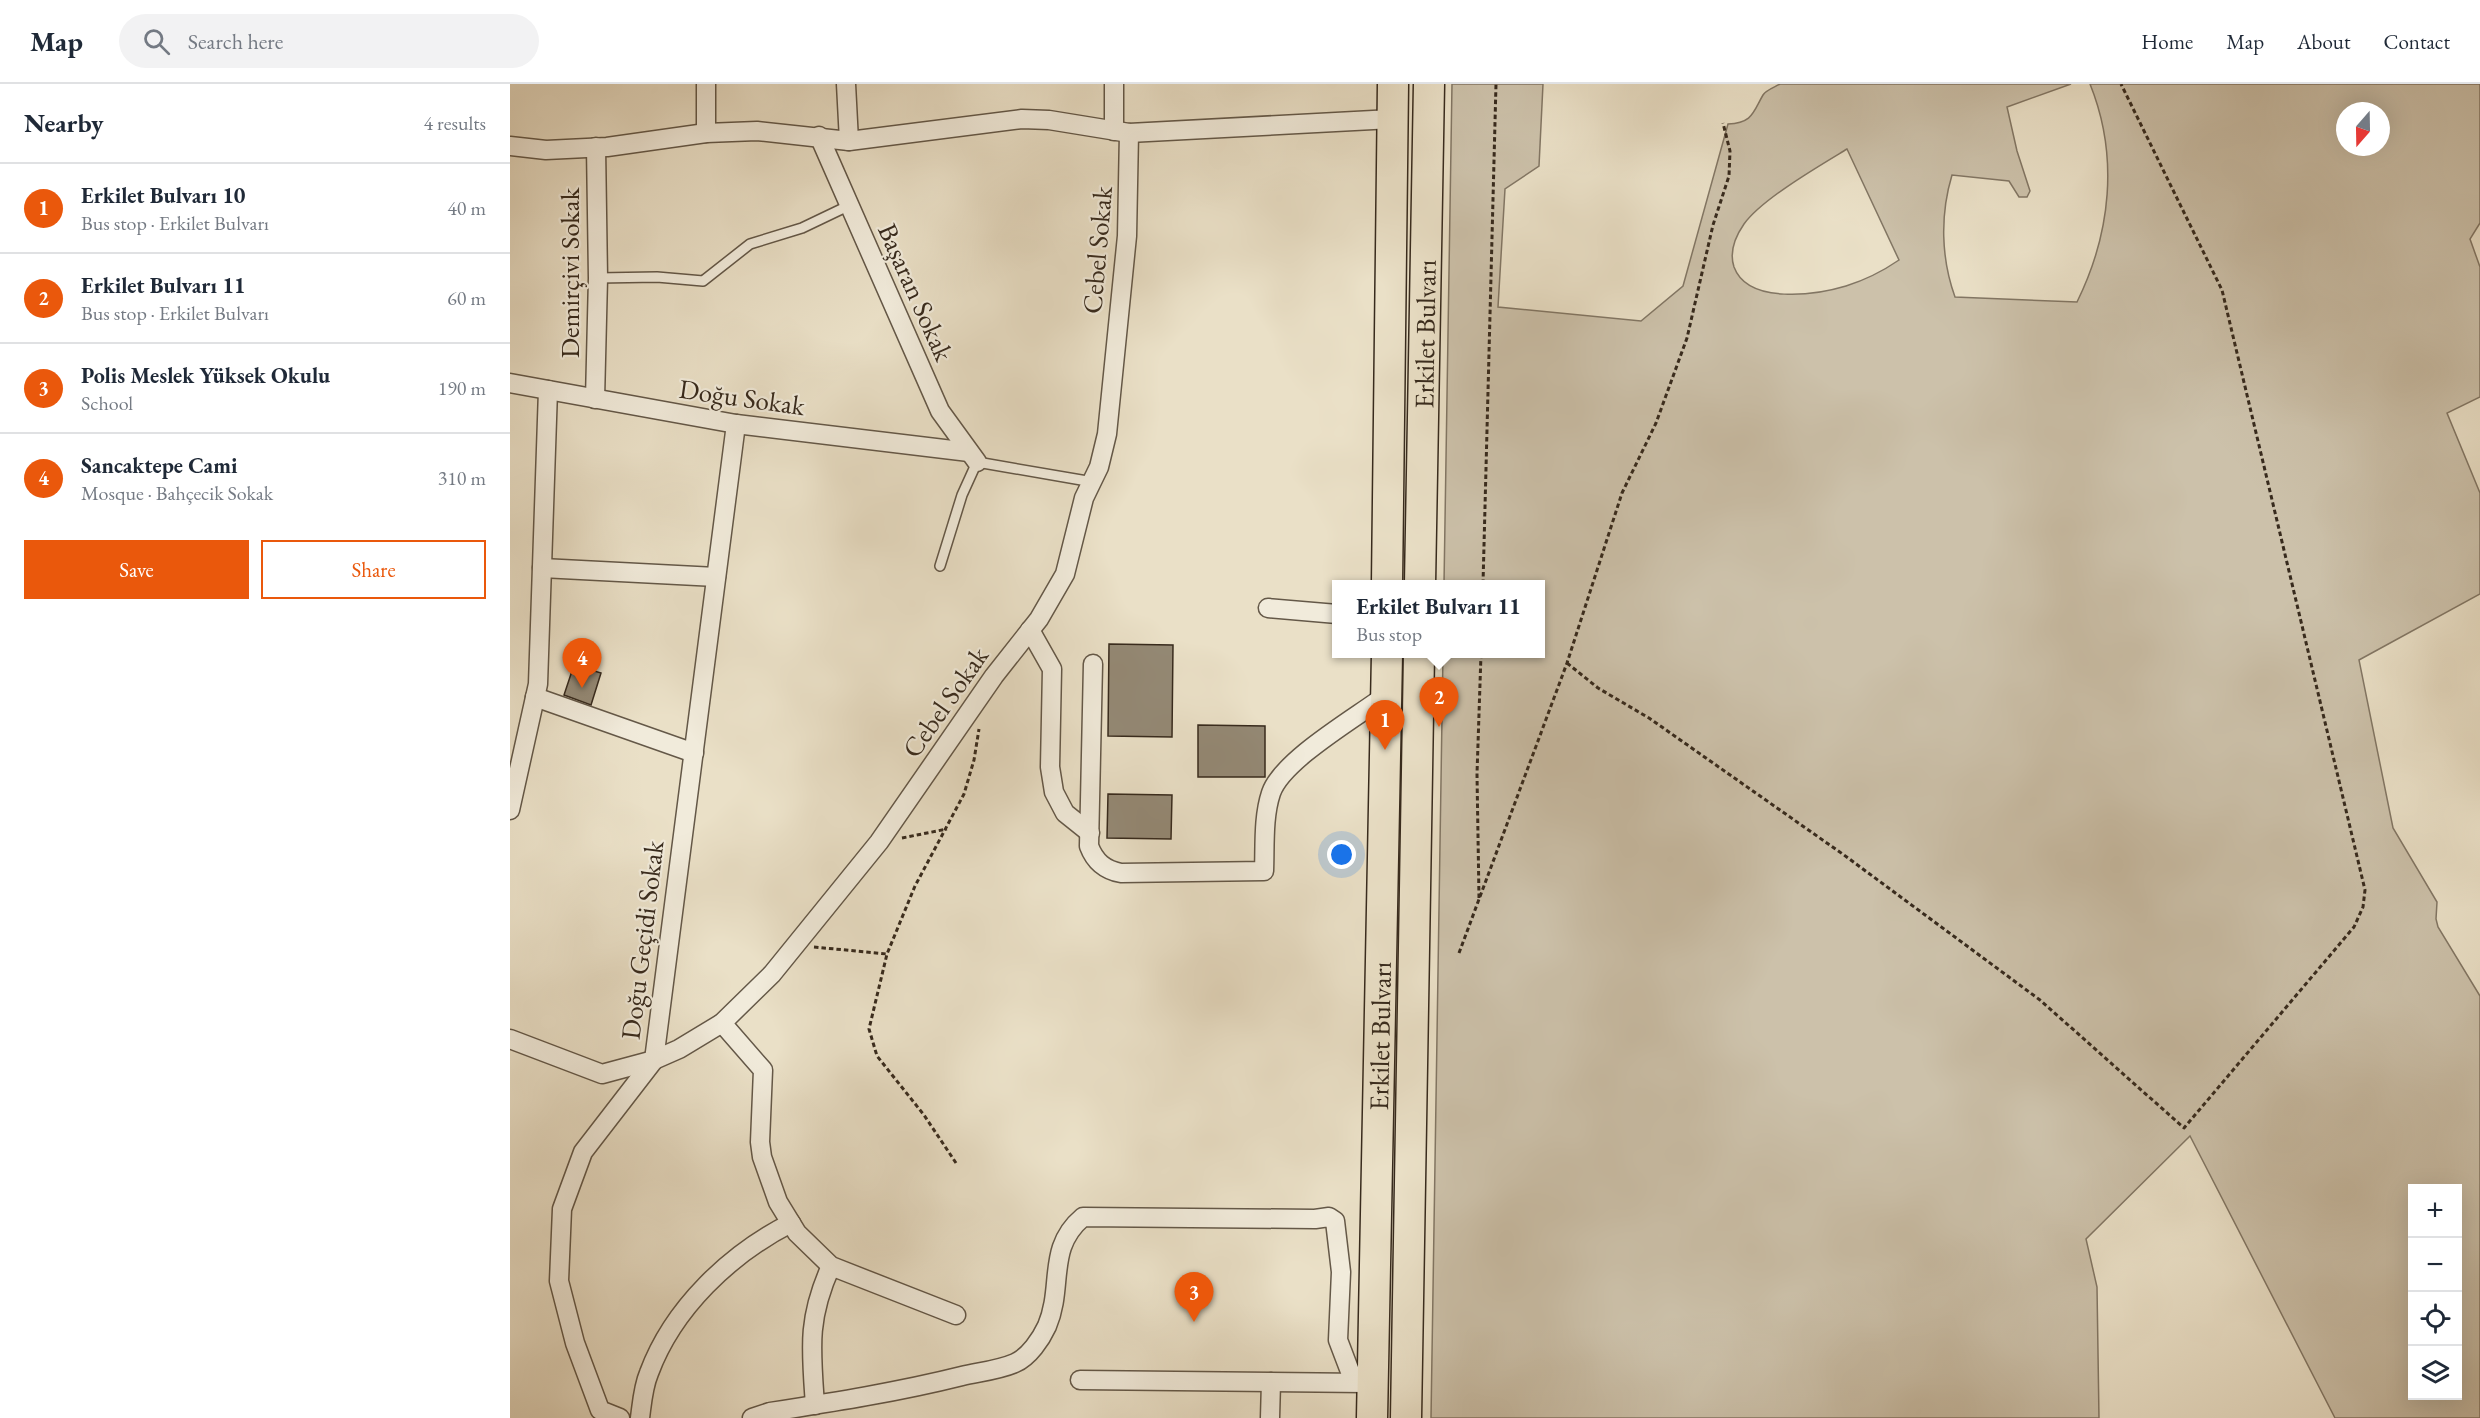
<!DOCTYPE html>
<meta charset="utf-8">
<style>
:root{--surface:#fff;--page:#f2f2f3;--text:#1f2937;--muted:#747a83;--line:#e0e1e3;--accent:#ea580c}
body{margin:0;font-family:"EB Garamond",serif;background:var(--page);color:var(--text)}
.controls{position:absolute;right:18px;bottom:18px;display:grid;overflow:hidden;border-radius:0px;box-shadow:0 6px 24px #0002}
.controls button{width:54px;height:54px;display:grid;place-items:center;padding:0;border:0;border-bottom:2px solid var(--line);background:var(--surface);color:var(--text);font:30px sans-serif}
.compass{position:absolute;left:1826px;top:18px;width:54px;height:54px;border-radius:50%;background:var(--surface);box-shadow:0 6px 24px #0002;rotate:200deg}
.you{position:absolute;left:832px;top:771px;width:21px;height:21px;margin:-15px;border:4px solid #fff;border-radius:50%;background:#1a73e8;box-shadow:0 0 0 9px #1a73e833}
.badge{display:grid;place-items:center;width:39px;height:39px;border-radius:50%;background:var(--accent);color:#fff;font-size:20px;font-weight:700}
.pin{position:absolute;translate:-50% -50px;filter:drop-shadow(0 2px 3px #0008)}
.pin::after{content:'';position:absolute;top:32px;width:21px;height:18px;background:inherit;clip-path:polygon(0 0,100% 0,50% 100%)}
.popup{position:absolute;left:822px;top:496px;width:213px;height:78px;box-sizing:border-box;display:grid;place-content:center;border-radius:0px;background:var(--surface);filter:drop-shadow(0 2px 4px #0005);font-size:20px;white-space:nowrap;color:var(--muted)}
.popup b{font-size:22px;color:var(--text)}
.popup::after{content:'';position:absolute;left:50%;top:100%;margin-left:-12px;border:12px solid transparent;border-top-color:var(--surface)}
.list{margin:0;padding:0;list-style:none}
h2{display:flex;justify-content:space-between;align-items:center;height:78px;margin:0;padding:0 24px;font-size:26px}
h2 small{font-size:20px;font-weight:400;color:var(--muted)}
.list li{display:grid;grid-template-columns:39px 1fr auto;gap:18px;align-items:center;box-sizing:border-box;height:90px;padding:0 24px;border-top:2px solid var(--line)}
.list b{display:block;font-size:22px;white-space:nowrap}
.list p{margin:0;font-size:20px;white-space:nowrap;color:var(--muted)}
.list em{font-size:20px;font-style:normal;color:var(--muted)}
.actions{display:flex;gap:12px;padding:18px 24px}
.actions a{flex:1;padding:14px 0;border:2px solid var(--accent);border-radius:0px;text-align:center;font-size:21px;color:var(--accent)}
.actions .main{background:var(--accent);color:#fff}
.icon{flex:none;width:33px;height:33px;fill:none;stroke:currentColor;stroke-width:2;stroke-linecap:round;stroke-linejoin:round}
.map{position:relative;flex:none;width:1970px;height:1334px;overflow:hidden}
header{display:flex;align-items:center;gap:36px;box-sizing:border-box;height:84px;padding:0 30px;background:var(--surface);border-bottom:2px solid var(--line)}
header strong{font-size:28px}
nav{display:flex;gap:33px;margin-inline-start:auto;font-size:21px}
.search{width:420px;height:54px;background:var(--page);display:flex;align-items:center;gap:15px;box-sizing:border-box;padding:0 21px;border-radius:33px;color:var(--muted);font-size:22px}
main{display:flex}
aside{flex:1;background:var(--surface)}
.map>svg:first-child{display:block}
</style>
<header>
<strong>Map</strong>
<div class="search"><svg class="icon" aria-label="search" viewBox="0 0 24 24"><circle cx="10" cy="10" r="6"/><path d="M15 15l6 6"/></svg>Search here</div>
<nav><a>Home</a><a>Map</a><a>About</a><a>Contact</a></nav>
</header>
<main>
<aside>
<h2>Nearby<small>4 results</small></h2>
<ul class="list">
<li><span class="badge">1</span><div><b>Erkilet Bulvarı 10</b><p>Bus stop · Erkilet Bulvarı</p></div><em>40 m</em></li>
<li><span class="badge">2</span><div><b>Erkilet Bulvarı 11</b><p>Bus stop · Erkilet Bulvarı</p></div><em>60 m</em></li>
<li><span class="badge">3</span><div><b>Polis Meslek Yüksek Okulu</b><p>School</p></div><em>190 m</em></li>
<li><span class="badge">4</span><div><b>Sancaktepe Cami</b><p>Mosque · Bahçecik Sokak</p></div><em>310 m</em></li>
</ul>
<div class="actions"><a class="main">Save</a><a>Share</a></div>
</aside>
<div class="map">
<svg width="1970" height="1334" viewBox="0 0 1970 1334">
<rect width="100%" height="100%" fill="#eae0c7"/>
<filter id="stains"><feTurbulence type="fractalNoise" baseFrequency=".00333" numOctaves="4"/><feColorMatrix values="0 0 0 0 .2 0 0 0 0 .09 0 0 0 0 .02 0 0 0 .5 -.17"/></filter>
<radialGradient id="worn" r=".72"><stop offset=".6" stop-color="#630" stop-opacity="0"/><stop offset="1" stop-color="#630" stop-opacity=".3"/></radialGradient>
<path fill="#ccc1aa" stroke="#827664" stroke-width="1.5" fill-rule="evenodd" d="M 942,0 L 1033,0 L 1029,82 L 995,105 L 988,223 L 1131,237 L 1173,202 L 1218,40 C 1243,39 1243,28 1253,11 C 1256,6 1265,3 1270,0 L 1561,0 L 1497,23 L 1507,67 L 1520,107 L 1517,113 L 1509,113 L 1499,97 L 1442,91 C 1430,131 1431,174 1445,213 L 1567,218 C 1601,149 1609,72 1580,0 L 1970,0 L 1970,139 L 1960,155 L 1970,183 L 1970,313 L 1937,329 L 1970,409 L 1970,510 L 1849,576 L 1883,744 L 1927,818 L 1926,835 L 1928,843 L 1970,912 L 1970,1334 L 1825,1334 L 1680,1052 L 1576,1155 L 1587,1203 L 1589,1334 L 921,1334 L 933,570 L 1031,570 L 1031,500 L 934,500 ZM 1835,27 L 1871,27 L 1871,63 L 1835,63 ZM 1337,65 L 1389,176 C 1373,187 1355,196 1336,202 C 1306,211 1238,221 1224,183 C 1219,168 1225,153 1234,140 C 1252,115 1309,82 1337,65 ZM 1902,1104 L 1948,1104 L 1948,1312 L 1902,1312 Z"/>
<g fill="#948975" stroke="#372a1d" stroke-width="1.5">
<polygon points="599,560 663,561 662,653 598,652"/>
<polygon points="64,581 91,589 81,621 54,611"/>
<polygon points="688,641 755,642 755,693 688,693"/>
<polygon points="598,710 662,711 661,755 597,754"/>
</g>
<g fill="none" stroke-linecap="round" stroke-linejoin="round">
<defs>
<g id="service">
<polyline points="88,194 147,193 193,197 240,160 292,144 338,122"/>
<polyline points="430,482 452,411 467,378 583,398"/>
</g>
<g id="minor">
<polyline points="196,0 196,49"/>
<polyline points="336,0 339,57"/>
<polyline points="604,47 604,0"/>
<polyline points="309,52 430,327 467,378"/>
<polyline points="0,62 36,66 97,63 196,49 247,47 339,57 512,35 539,36 619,49 882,35"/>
<polyline points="0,299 226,340 459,368"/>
<polyline points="85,315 88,194 86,63"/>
<polyline points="32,484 206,493"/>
<polyline points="758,524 827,530"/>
<polyline points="520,546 542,585 540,683 544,708 555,729 580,749"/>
<path d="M 583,580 L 579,762 C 585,778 595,786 611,789 L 754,787 C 755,762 753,733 761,709 C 772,676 847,633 876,611"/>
<polyline points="25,613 184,669"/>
<polyline points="0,726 28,600 38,306"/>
<polyline points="212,939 253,986 250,1058 252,1073 268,1118 287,1149 321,1182 446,1231"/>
<polyline points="0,955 92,990 144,976 169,965 212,939 262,890 369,758 484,592 529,535 555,490 574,414 589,383 597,350 617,152 619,49"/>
<polyline points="570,1296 855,1299"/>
<path d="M 305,1321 C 301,1265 297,1235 321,1182"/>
<polyline points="110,1334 90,1326 65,1259 49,1197 52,1125 73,1068 144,976 226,340"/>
<path d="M 130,1334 C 132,1319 133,1303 139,1289 C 163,1224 220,1170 281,1139"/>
<path d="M 242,1334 L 260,1328 C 324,1318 388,1308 452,1292 C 469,1288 489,1286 505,1279 C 519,1273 531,1255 537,1242 C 554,1202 536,1164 573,1133 L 805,1135 L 819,1133 L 825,1137 L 831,1188 L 828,1256 L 844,1298"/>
<polyline points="760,1334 761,1298"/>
</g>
<g id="primary">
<polyline points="877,500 883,0"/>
<path id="s1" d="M 910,500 L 919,0"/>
<path id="s2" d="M 862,1334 L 877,570"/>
<polyline points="896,1334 909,570"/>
</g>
</defs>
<use href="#service" stroke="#645848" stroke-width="12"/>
<use href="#minor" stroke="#645848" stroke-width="21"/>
<use href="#primary" stroke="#372a1d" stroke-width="33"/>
<g stroke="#372a1d" stroke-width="3" stroke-dasharray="4.5 3" stroke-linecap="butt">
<polyline points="973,500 986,0"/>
<polyline points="1057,579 1088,604 1139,634 1334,771 1530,916 1674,1044 1844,843 1853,823 1855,806 1712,206 1611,0"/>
<polyline points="392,754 437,745"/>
<polyline points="969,814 967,690 971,570"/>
<polyline points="304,863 377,870"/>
<polyline points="949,869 1057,579 1112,409 1146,339 1177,254 1203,141 1219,92 1220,67 1213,39"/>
<polyline points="446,1079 414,1031 367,972 359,945 377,870 405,802 454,710 464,676 469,645"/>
</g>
<use href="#service" stroke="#f1ebdb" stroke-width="9"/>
<use href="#minor" stroke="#f1ebdb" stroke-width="18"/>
<use href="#primary" stroke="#eae0c7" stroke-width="30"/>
</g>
<g text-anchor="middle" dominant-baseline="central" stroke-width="4.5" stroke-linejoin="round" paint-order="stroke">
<g font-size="27" fill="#372a1d" stroke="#f1ebdb">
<text transform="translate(587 166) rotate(-85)">Cebel Sokak</text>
<text transform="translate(59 189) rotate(-90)">Demirçivi Sokak</text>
<text transform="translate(406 208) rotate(66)">Başaran Sokak</text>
<text stroke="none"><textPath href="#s1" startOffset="250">Erkilet Bulvarı</textPath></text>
<text transform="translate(232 313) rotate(8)">Doğu Sokak</text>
<text transform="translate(435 618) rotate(-55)">Cebel Sokak</text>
<text transform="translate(132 856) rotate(-83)">Doğu Geçidi Sokak</text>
<text stroke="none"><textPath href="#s2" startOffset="382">Erkilet Bulvarı</textPath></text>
</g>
</g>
<rect width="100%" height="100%" filter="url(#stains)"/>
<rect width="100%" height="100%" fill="url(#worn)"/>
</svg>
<div class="controls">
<button>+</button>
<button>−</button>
<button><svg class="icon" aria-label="locate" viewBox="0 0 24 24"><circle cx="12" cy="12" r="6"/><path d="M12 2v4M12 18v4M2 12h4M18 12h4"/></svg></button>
<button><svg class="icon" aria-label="layers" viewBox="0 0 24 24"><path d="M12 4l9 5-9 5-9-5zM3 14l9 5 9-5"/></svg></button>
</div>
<svg class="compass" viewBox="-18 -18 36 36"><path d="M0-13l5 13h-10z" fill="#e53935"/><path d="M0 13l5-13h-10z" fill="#747a83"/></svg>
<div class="you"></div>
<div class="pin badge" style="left:875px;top:666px">1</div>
<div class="pin badge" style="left:929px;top:643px">2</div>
<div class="popup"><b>Erkilet Bulvarı 11</b>Bus stop</div>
<div class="pin badge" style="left:684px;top:1238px">3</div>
<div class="pin badge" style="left:72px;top:604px">4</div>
</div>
</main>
